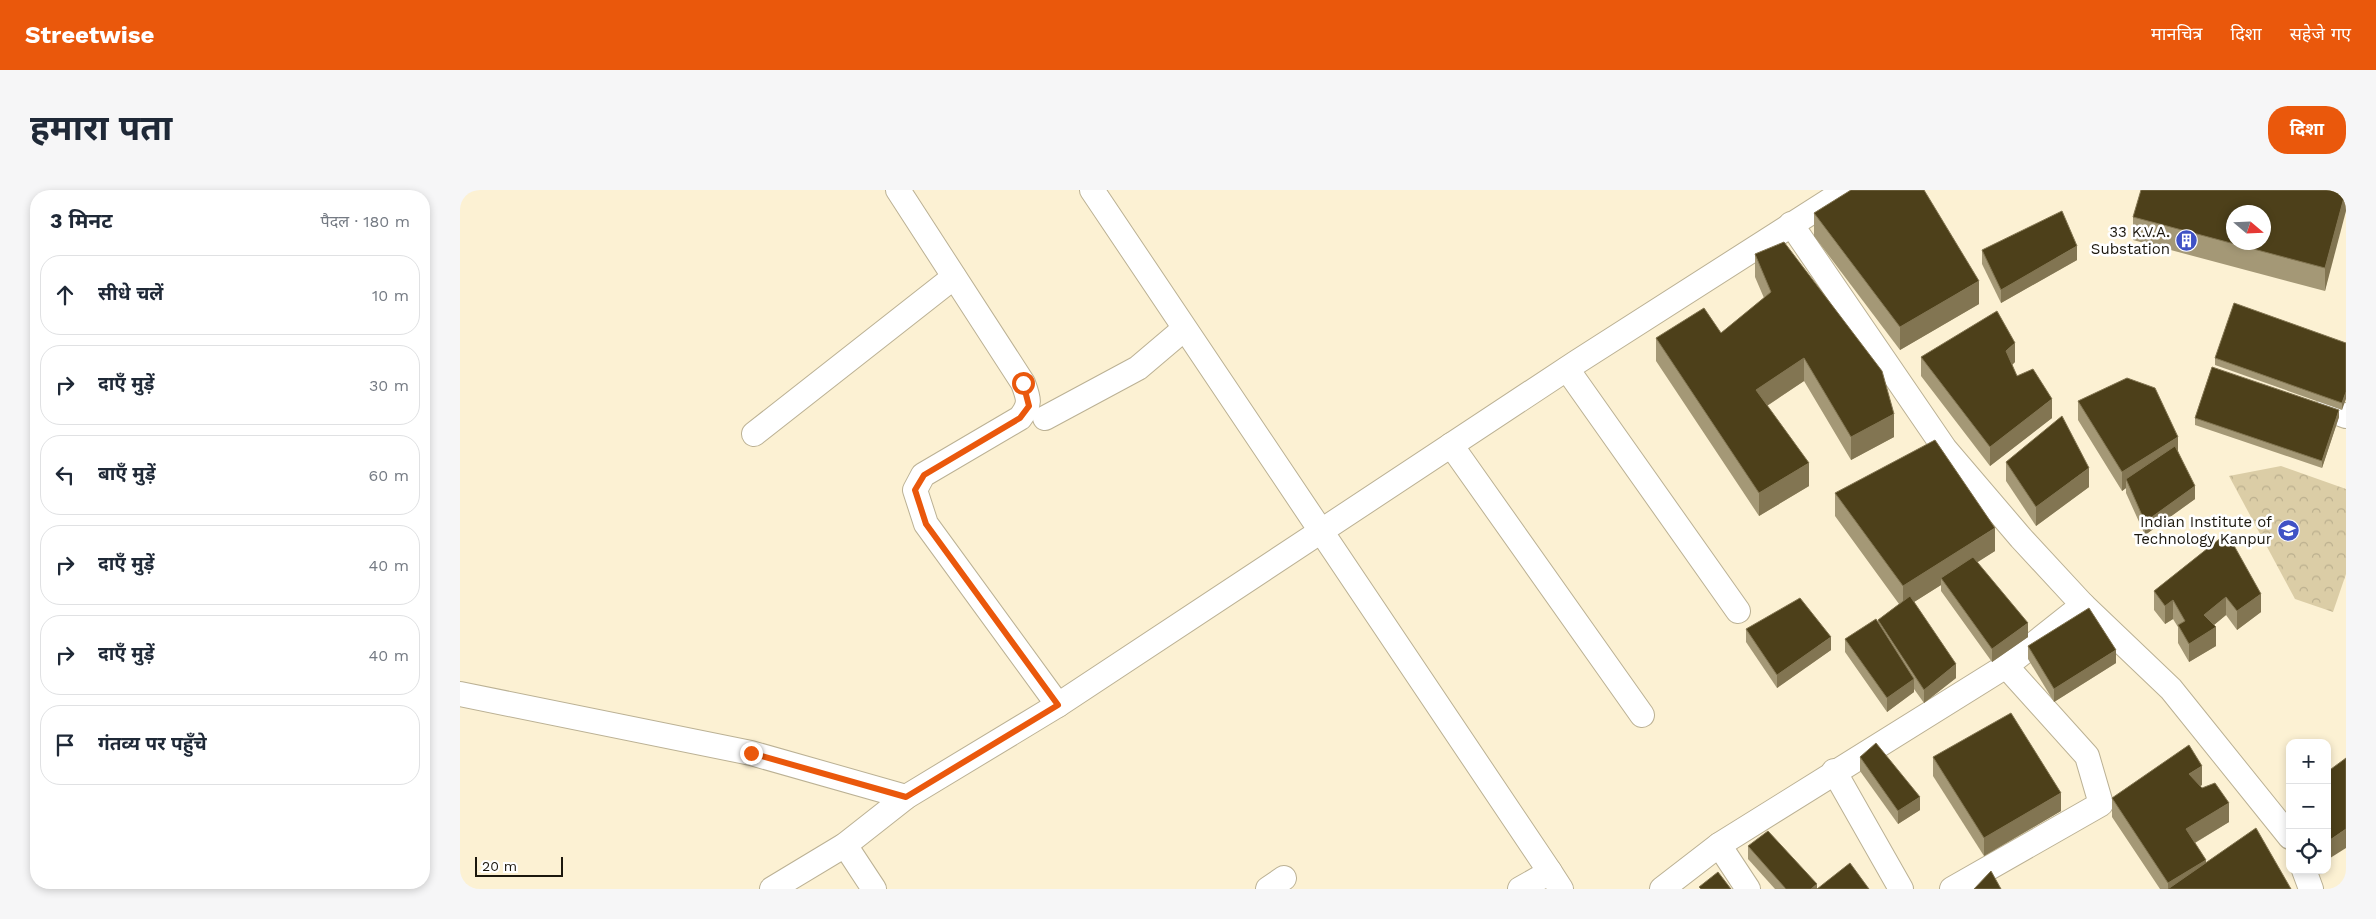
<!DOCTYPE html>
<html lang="hi">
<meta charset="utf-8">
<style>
:root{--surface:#fff;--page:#f6f6f7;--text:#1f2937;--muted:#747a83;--line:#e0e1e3;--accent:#ea580c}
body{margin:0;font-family:"Work Sans","Noto Sans Devanagari",sans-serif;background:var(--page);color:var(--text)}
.controls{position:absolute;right:15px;bottom:15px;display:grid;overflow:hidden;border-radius:10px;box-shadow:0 2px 8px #0003}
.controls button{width:45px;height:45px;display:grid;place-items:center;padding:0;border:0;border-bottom:1px solid var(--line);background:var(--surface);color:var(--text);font:25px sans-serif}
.compass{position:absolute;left:1766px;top:15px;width:45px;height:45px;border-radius:50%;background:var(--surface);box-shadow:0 2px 8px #0003;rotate:109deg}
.scale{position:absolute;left:15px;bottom:12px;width:88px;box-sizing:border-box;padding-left:5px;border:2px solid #1b170d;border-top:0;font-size:14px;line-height:18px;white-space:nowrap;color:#1b170d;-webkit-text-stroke:4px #fff;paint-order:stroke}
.stop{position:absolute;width:15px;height:15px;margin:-11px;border:4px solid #ea580c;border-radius:50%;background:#fff}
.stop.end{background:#ea580c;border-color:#fff;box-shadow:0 1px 5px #0008}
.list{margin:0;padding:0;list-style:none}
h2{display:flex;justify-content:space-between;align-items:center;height:65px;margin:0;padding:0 20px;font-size:21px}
h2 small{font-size:16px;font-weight:400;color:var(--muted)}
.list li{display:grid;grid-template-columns:32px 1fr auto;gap:15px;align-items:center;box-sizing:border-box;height:80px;margin:0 10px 10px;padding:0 10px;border:1px solid var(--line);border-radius:20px}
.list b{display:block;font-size:19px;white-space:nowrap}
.list em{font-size:16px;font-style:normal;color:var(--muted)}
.icon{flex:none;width:28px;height:28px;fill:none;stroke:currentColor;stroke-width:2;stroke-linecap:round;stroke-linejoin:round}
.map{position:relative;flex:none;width:1886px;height:699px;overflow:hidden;border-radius:20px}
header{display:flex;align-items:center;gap:30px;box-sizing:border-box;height:70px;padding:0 25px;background:var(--accent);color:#fff}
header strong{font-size:24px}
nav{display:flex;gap:28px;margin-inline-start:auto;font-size:18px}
.intro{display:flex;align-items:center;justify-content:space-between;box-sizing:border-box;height:120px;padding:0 30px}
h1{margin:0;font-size:35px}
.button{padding:12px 22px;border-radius:20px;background:var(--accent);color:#fff;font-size:18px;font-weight:700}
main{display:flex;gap:30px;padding:0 30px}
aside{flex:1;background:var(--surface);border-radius:20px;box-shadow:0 2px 8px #0003}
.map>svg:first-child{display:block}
</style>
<header>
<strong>Streetwise</strong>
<nav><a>मानचित्र</a><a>दिशा</a><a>सहेजे गए</a></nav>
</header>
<div class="intro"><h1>हमारा पता</h1><a class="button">दिशा</a></div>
<main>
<aside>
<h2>3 मिनट<small>पैदल · 180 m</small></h2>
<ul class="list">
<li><svg class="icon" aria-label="ahead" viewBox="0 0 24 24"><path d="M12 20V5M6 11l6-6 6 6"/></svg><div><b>सीधे चलें</b></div><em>10 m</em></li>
<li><svg class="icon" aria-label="right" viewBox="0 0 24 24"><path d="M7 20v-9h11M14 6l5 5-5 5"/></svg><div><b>दाएँ मुड़ें</b></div><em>30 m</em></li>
<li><svg class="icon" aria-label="left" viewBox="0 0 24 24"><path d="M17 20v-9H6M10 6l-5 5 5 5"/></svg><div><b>बाएँ मुड़ें</b></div><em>60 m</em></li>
<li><svg class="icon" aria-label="right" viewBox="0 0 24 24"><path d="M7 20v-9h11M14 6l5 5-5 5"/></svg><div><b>दाएँ मुड़ें</b></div><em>40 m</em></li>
<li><svg class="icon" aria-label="right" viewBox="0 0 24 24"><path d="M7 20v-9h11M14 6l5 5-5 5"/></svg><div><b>दाएँ मुड़ें</b></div><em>40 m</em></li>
<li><svg class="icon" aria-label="arrive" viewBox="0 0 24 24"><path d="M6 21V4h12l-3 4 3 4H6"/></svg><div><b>गंतव्य पर पहुँचे</b></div></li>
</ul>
</aside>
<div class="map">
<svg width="1886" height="699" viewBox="0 0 1886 699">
<defs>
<pattern id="park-crowns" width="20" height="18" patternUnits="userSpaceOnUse" patternTransform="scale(1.25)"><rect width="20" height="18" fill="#dbcda6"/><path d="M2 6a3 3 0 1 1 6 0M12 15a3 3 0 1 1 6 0" fill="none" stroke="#bbaf8e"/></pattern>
</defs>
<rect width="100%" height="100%" fill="#fcf1d3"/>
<polygon fill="url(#park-crowns)" points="1821,276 1886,299 1886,384 1873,422 1835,409 1769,286"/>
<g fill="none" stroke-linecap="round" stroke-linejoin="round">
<defs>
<g id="street">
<path d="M 438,0 L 563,193 C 569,209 571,214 560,228 L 463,285 L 455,300 L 466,334 L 598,515"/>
<polyline points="632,0 1090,682"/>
<polyline points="1331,34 1485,259 1561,348 1623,415 1711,499 1830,647"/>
<polyline points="1107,179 1278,421"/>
<polyline points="1867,219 1886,226"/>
<polyline points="585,228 678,178 724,139"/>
<polyline points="294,244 494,87"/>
<polyline points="991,255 1182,525"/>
<polyline points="0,504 291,563 446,607"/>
<polyline points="1374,581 1441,699"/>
<polyline points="385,655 414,699"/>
<polyline points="1259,655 1288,699"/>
<polyline points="1844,680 1851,699"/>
<polyline points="312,699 385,655 446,607 598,515 1117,172 1386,0"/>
<polyline points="808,699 824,688"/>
<polyline points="1060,699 1090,682 1101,699"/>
<polyline points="1202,699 1259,655 1546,476 1623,415"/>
<polyline points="1492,699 1641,614 1627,566 1546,476"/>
</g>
</defs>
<use href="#street" stroke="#bbb194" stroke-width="26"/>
<use href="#street" stroke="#fff" stroke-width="24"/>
</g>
<g fill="#a49876">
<polygon points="1886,0 1865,101 1673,50 1673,27"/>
<polygon points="1354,23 1519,114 1440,160 1354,46"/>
<polygon points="1522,60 1617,70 1541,113 1522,74"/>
<polygon points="1295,64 1434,247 1391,270 1344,191 1307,216 1349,296 1299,326 1196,171 1196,148 1261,143 1304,108 1295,87"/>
<polygon points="1886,153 1882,220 1755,175 1755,168"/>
<polygon points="1461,167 1555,172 1552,175 1557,186 1592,228 1530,276 1461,186"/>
<polygon points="1618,211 1718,261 1735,309 1685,345 1666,303 1666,298 1662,301 1618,230"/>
<polygon points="1879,227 1862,278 1735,235 1735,228"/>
<polygon points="1546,272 1629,297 1576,336 1546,291"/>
<polygon points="1375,303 1535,361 1517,372 1568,447 1532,472 1481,401 1481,395 1454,412 1496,488 1464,513 1454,499 1454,502 1427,522 1385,462 1385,449 1418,432 1418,430 1439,414 1375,326"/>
<polygon points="1767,343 1801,422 1777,440 1766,425 1754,435 1756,456 1729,472 1718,453 1718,437 1713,429 1705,434 1694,420 1694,401"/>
<polygon points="1286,439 1371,460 1317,498 1286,452"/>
<polygon points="1568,456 1656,473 1594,512 1568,469"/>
<polygon points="1400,567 1460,620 1438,634 1400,581"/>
<polygon points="1473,567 1601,621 1524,666 1473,586"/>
<polygon points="1742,595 1740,596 1769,632 1735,653 1746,672 1831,699 1700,699 1652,627 1652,608"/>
<polygon points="1288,656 1357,699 1315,699 1288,669"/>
</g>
<g fill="#827552">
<polygon points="1886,0 1886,21 1865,101 1865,78"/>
<polygon points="1617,56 1617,70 1541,113 1541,100"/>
<polygon points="1519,91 1519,114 1440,160 1440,137"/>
<polygon points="1555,153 1555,172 1546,180 1546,161"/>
<polygon points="1344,168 1344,191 1296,223 1296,200"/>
<polygon points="1886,202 1886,209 1882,220 1882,213"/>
<polygon points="1592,209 1592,228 1530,276 1530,257"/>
<polygon points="1879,220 1879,227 1862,278 1862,271"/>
<polygon points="1434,224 1434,247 1391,270 1391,247"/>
<polygon points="1718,247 1718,265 1666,289 1666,298 1662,301 1662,282"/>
<polygon points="1349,273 1349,296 1299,326 1299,303"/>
<polygon points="1629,278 1629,297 1576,336 1576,317"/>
<polygon points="1735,296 1735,309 1685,345 1685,332"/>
<polygon points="1535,338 1535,361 1485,393 1481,388 1481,395 1443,419 1443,396"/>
<polygon points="1801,404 1801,422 1777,440 1777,421"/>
<polygon points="1766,407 1766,425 1744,443 1744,425"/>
<polygon points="1713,410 1713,429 1705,434 1705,416"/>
<polygon points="1568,433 1568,447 1532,472 1532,459"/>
<polygon points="1756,437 1756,456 1729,472 1729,454"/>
<polygon points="1371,447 1371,460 1317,498 1317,485"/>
<polygon points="1656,460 1656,473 1594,512 1594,499"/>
<polygon points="1496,474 1496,488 1464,513 1464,500"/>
<polygon points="1454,489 1454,502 1427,522 1427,508"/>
<polygon points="1742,576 1742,595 1729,603 1729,584"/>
<polygon points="1601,603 1601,621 1524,666 1524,648"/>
<polygon points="1460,607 1460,620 1438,634 1438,621"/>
<polygon points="1769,613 1769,632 1726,658 1726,639"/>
<polygon points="1886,639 1886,658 1867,670 1867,652"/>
<polygon points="1746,670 1746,689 1708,699 1708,693"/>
<polygon points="1357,694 1357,699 1351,699"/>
</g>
<g fill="#4d401a" stroke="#827552" fill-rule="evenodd">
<polygon points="1391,0 1464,0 1519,91 1440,137 1354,23"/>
<path d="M 1681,0 L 1886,0 L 1865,78 L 1673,27 ZM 1774,22 L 1804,22 L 1804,52 L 1774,52 Z"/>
<polygon points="1602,21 1617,56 1541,100 1522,60"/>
<polygon points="1324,52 1422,181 1434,224 1391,247 1344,168 1296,200 1349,273 1299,303 1196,148 1244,118 1261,143 1311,102 1295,64"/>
<polygon points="1774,113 1886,153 1886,202 1882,213 1755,168"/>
<polygon points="1537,121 1555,153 1546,161 1557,186 1573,179 1592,209 1530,257 1461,167"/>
<polygon points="1752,177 1879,220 1862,271 1735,228"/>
<polygon points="1667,188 1695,198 1718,247 1662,282 1618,211"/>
<polygon points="1602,226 1629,278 1576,317 1546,272"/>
<polygon points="1475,250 1535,338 1443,396 1375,303"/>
<polygon points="1715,256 1735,296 1685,332 1666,289"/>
<polygon points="1767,343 1801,404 1777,421 1766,407 1744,425 1756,437 1729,454 1718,435 1725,431 1713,410 1705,416 1694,401"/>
<polygon points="1513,367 1568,433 1532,459 1481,388"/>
<polygon points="1450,406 1496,474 1464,500 1418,430"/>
<polygon points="1340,408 1371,447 1317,485 1286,439"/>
<polygon points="1629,418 1656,460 1594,499 1568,456"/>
<polygon points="1416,429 1454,489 1427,508 1385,449"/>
<polygon points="1551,523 1601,603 1524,648 1473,567"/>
<polygon points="1416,553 1460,607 1438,621 1400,567"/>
<polygon points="1729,555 1742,576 1729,584 1742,598 1755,593 1769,613 1726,639 1746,670 1708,693 1652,608"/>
<polygon points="1886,568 1886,639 1867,652 1867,582"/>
<polygon points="1796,638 1831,699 1708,699"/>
<polygon points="1308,641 1357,694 1351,699 1326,699 1288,656"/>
<polygon points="1390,673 1409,699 1357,699"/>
<polygon points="1531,681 1541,699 1514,699"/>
<polygon points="1258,682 1271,699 1241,699 1239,697"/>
</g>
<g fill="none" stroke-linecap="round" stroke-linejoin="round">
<polyline stroke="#ea580c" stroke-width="6" points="291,563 446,607 598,515 466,334 455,300 464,285 560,228 569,216 563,193"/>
</g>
<defs>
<symbol id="building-disc" viewBox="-11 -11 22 22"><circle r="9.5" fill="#4052c5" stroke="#fff"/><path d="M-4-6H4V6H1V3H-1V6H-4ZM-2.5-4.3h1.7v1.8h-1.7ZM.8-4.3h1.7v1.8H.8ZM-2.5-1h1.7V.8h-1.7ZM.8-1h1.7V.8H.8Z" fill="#fff"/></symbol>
<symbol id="university-disc" viewBox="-11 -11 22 22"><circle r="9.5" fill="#4052c5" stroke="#fff"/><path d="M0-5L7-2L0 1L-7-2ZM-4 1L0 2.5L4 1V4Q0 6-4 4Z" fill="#fff"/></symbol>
</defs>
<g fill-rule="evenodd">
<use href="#building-disc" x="1714" y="38" width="25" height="25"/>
<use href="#university-disc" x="1816" y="328" width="25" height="25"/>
</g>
<g text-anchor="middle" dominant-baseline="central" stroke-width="5" stroke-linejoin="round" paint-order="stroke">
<g font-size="15" fill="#1b170d" stroke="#fff" text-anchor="end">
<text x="1710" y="42">33 K.V.A.<tspan x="1710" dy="17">Substation</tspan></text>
<text x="1812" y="332">Indian Institute of<tspan x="1812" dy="17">Technology Kanpur</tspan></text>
</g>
</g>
</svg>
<div class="controls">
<button>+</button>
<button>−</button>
<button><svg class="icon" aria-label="locate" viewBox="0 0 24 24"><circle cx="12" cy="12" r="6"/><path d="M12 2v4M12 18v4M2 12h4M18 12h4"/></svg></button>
</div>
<svg class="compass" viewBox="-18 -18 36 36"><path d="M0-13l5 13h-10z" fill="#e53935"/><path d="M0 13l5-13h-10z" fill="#747a83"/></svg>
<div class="scale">20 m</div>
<div class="stop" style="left:563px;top:193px"></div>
<div class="stop end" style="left:291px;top:563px"></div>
</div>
</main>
